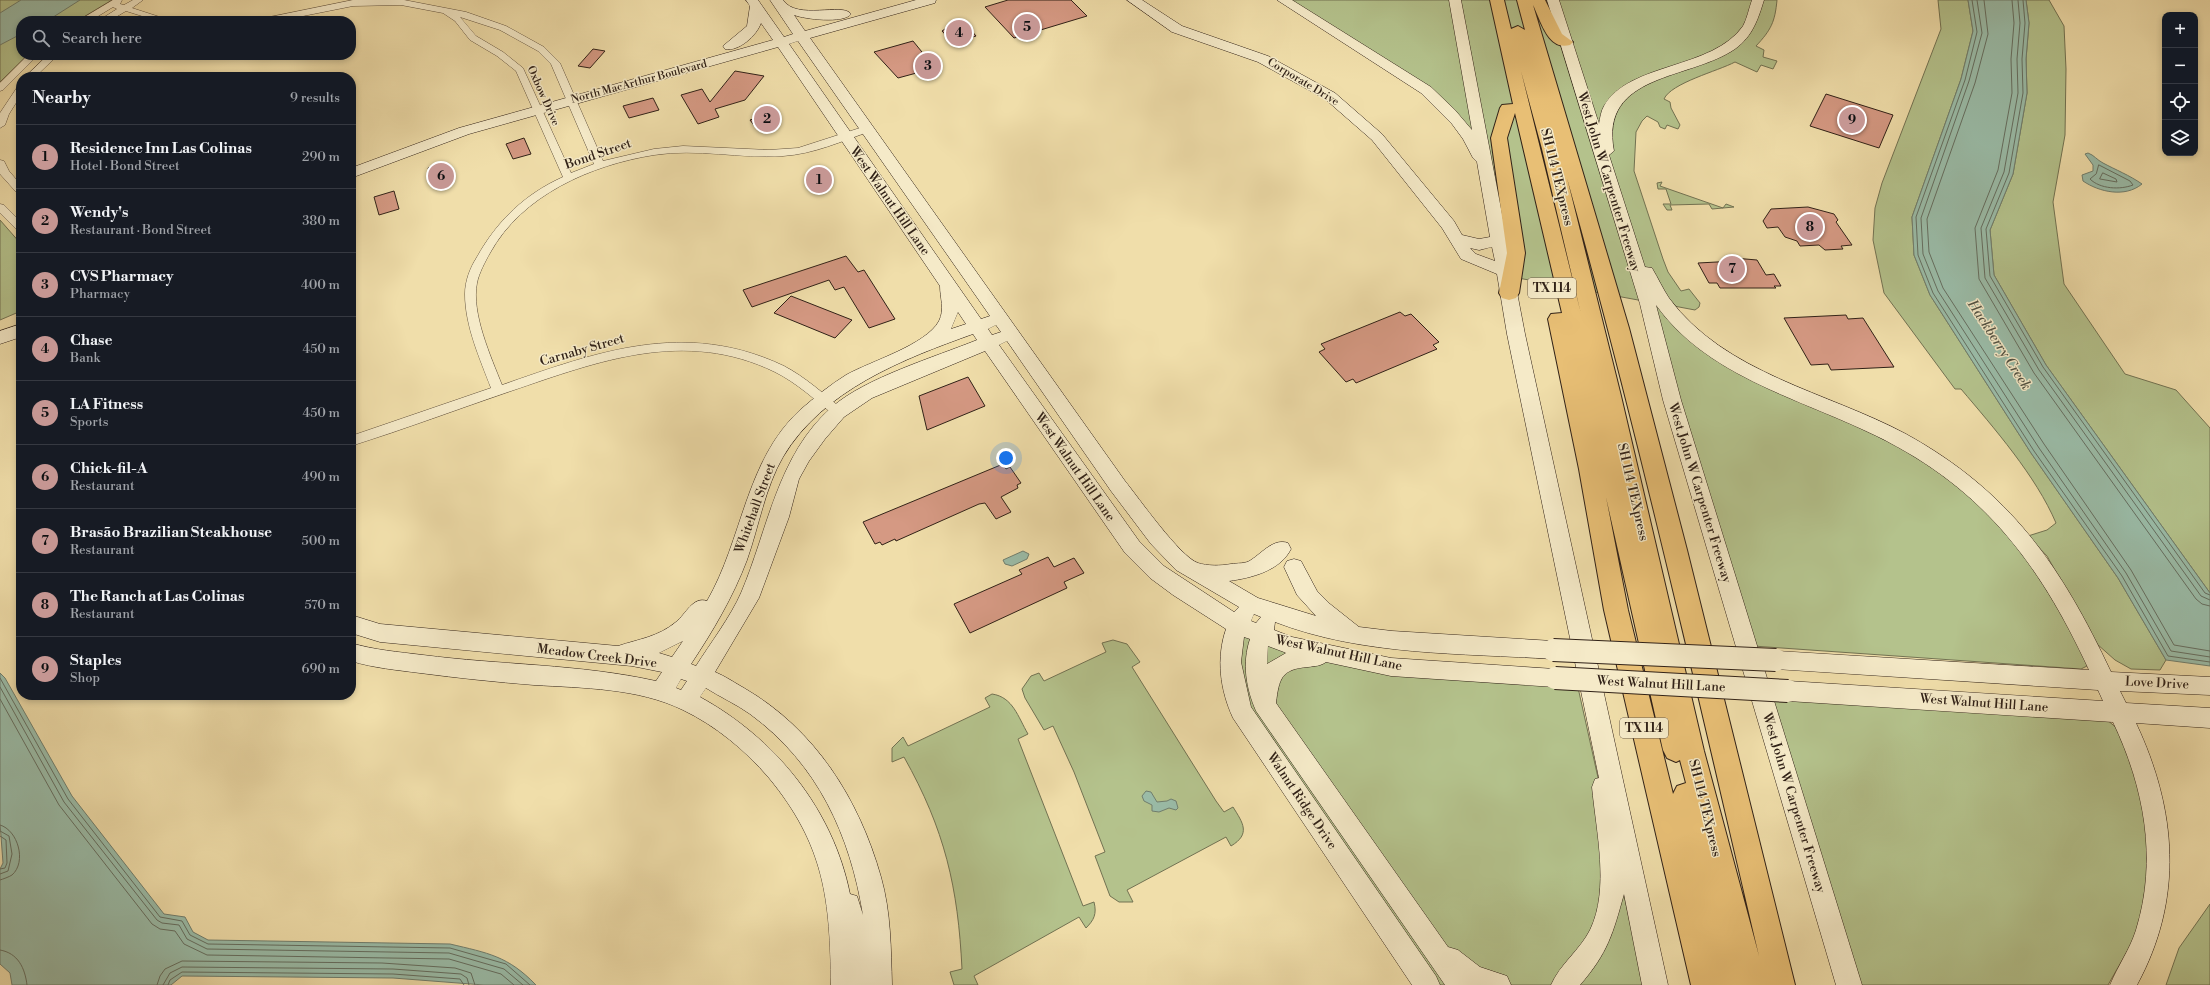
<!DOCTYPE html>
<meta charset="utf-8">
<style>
:root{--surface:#171b24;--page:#20242c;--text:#f1f3f6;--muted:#9ea1a6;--line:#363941;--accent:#c59692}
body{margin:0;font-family:"Libre Bodoni",serif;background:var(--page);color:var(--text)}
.controls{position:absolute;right:12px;top:12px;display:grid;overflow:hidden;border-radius:8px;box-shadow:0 2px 6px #0003}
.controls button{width:36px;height:36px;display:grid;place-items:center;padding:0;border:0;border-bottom:1px solid var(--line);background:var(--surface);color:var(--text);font:20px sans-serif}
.you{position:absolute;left:1006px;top:458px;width:14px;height:14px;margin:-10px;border:3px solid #fff;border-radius:50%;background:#1a73e8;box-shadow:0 0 0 6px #1a73e833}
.badge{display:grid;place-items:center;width:26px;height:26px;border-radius:50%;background:var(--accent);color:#111;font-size:13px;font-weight:700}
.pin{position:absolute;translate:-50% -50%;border:2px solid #fff;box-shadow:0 1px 4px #0006}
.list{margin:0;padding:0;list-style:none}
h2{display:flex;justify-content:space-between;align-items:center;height:52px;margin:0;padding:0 16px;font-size:17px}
h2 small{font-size:13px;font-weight:400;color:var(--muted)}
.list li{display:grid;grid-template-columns:26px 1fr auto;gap:12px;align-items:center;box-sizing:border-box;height:64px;padding:0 16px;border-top:1px solid var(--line)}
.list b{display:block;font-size:15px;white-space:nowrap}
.list p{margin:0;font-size:13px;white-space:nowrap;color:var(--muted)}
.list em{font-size:13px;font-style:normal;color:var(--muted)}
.icon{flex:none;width:22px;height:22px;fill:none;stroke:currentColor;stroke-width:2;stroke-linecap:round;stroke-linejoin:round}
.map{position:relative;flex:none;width:2210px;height:985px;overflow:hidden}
.search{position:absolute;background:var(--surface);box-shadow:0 2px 6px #0003;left:16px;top:16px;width:340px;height:44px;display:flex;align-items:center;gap:10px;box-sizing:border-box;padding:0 14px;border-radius:16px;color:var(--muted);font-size:15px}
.panel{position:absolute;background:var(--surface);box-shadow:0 2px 6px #0003;left:16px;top:72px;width:340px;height:628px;border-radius:16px}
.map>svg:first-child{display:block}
</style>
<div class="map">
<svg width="2210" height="985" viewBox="0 0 2210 985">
<rect width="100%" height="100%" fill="#f0deaa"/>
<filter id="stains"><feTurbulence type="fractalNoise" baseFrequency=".005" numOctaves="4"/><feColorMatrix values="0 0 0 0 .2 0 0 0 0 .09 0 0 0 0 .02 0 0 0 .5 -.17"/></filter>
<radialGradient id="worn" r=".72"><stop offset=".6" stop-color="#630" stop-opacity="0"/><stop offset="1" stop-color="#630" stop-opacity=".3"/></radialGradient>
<g fill="#b4c28c" stroke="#727252">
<polygon points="0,0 112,0 77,21 21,21 21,55 28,55 0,82"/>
<path d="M 1285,0 L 1777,0 C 1775,22 1771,30 1756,46 L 1764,50 L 1763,57 L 1777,61 L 1773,69 L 1761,65 L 1757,72 L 1735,62 C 1718,71 1671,83 1664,99 L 1670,102 L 1671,108 L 1680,125 L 1678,129 L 1667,125 L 1665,129 L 1660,127 L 1658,122 L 1647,116 L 1642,121 L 1636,132 L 1634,171 L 1663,259 L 1668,272 L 1681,291 L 1689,289 L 1700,303 L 1699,307 L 1695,310 L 1658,303 L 1705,351 L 1886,438 L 1944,474 L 1992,513 L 2033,560 L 2086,659 L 2087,666 L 2081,669 L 1753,646 L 1649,302 L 1518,278 L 1500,198 L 1465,128 L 1443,102 Z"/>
<path d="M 1938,0 L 1968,0 L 1973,31 L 1961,79 L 1912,217 L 1914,255 L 1930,295 L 2031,453 L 2118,578 L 2166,660 L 2160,670 L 2131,669 L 2115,660 L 2097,644 L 2047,556 L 2028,536 L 2047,530 L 2056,523 C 2036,476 1994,428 1961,389 L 1955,389 L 1884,293 L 1873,240 L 1875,208 L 1882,183 L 1941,29 Z"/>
<polygon points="2026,0 2049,0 2064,26 2066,69 2065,135 2053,202 2064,284 2125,374 2176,390 2210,428 2210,593 2046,365 1994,275 1990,230 2013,174 2027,93 2026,59 2029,23"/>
<polygon points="1662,182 1660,186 1723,208 1726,204 1734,207 1712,209 1709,204 1670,205 1672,210 1667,210 1663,204 1671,204 1666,189 1658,189 1657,183"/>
<polygon points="0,220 21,244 21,311 0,320"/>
<polygon points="1240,629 1295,652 1577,683 1644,985 1433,985 1246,718 1234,669"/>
<path d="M 1113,640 L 1127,644 L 1140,662 L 1132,667 L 1216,801 L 1224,812 L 1233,807 C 1243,823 1251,834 1231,846 L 1226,837 L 1127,890 L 1133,902 L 1119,902 L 1110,896 L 1095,856 L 1105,852 L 1074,772 L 1053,726 L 1044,730 L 1025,698 L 1022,689 L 1031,676 L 1039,673 L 1044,681 L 1106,652 L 1102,643 Z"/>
<path d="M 992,694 C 1013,697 1018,717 1028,734 L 1018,739 L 1083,906 L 1094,902 C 1097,914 1094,920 1086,928 L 1079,917 L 974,976 L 978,985 L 954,985 L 950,972 L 962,969 C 958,887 945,830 904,757 L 892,762 L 892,748 L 903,737 L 908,746 L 990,707 L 985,698 Z"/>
<polygon points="1768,699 2106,719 2119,730 2127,748 2149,829 2147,893 2137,934 2108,985 1856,985"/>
<polygon points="2210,904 2210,985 2166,985 2179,948"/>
</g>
<g fill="#9abca8" stroke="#707e6e">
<polygon points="21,0 80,0 47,21 21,21 21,34 0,45 0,13"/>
<polygon points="1968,0 2026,0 2029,23 2026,59 2027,93 2013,174 1990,230 1994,275 2046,365 2210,593 2210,666 2166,660 2118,578 2031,453 1930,295 1914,255 1912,217 1961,79 1973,31"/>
<path d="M 2088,153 C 2094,155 2097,160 2103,163 C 2116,170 2129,175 2142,184 C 2125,198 2099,192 2083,181 L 2082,175 L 2093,171 L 2093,165 L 2085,154 Z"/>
<polygon points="1023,551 1029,554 1027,559 1012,566 1005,564 1003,560"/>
<path d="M 0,673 L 5,678 L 72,796 L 164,914 L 185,917 L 193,932 L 208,940 L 450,944 C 488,953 508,956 536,985 L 484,985 L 393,978 L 182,976 L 171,985 L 12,985 L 10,973 L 0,964 L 0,869 L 3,863 L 0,823 Z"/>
<polygon points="1146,791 1151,792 1157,802 1167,801 1171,799 1176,801 1178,808 1176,810 1169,808 1159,812 1152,811 1152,805 1144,801 1142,796"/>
</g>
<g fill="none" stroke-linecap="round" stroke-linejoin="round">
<g stroke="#656e60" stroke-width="1">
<polyline points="1972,0 1977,32 1965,80 1916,217 1918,255 1933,293 2034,451 2122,576 2168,656 2210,662"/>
<polyline points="1977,0 1982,33 1969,81 1921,218 1923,254 1938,291 2039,448 2126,573 2171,651 2210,657"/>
<polyline points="1984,0 1988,34 1975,83 1927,219 1929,252 1943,288 2044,444 2131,570 2174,645 2210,651"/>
<polyline points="2012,0 2014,23 2011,59 2012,93 1998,170 1975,228 1979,279 2034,373 2196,599 2202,604 2210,606"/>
<polyline points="2018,0 2020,23 2017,59 2018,93 2004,172 1981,228 1985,278 2039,370 2201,596 2210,600"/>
<polyline points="2023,0 2025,23 2022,59 2023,93 2009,173 1986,229 1990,276 2043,367 2205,593 2210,595"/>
<path d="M 2099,165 L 2130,181 L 2133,185 C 2120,190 2100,189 2090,179 L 2096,174 Z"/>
<polygon points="2103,173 2116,179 2117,182 2100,179"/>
<polyline points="0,678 68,799 160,917 182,921 190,935 208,944 450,948 506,964 530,985"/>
<polyline points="0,687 64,802 157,920 162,923 179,925 187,939 207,949 449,953 504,969 523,985"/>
<polyline points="0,699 59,805 152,924 160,929 175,931 184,944 207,955 449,959 501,974 514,985"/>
<path d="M 0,825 C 18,830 27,862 12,875 C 9,877 3,879 0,880"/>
<polyline points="0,831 9,836 12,854 8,871 0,874"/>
<polyline points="0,836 6,840 7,863 5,868 0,869"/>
<path d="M 0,950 C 18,953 25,968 27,985"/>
<polyline points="157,985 160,976 165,969 182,961 382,963 455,968 471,973 475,985"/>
<polyline points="163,985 170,973 182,967 393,969 461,974 467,978 469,985"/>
<polyline points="168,985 170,980 182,972 393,974 460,979 464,985"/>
</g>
</g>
<g fill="#d59983" stroke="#302117">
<polygon points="1008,0 1071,0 1087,16 1014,38 985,7"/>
<polygon points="965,23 976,36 953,43 942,31 951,25"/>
<polygon points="913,41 935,68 898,78 874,52"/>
<polygon points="593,49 605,51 590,68 578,66"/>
<polygon points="735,71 764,76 745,100 715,109 719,117 698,124 681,95 702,89 710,102"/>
<polygon points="1826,94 1893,115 1879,148 1810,126"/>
<polygon points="653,98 659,110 629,118 623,106"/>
<polygon points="771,113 777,122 756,128 750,120"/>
<polygon points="524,138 531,154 513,159 506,144"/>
<polygon points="445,163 453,184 436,189 428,168"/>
<polygon points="394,191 399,209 379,215 374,197"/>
<polygon points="1808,207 1834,214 1838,220 1836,222 1852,245 1841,246 1843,249 1825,250 1819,245 1800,246 1797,241 1785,237 1778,227 1767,228 1763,221 1771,209"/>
<polygon points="846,256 858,272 864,270 895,319 869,328 844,287 835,290 829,280 752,307 743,290"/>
<polygon points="1734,258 1757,260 1766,275 1774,274 1781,286 1774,286 1776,288 1720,288 1717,283 1709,283 1698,263 1736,261"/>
<polygon points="791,296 852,320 835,338 774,313"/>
<polygon points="1400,312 1405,316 1411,314 1439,342 1433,345 1437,349 1356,383 1353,379 1346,382 1319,352 1325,349 1321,344"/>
<polygon points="1846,315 1848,319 1863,318 1894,367 1831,370 1828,364 1811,365 1784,318"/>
<polygon points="968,377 985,406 927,430 919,396"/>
<polygon points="1003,464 1006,469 1010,467 1021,483 1017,485 1018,488 1001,497 1011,512 996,519 985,503 979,504 896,541 895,539 882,545 880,542 875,544 863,522"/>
<polygon points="1048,557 1054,567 1074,558 1084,573 1064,582 1067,588 970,633 954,604 1022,574 1019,570"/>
</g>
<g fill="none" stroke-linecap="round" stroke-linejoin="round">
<defs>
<g id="street">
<polygon points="113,0 122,0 120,4 124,5 133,0 143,0 132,8 172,21 158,21 126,11 109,21 98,21 117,9 113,7 90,21 78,21"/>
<path d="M 353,0 L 404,0 L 466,12 L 506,26 L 544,47 L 560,63 L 603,161 L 654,149 L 683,146 L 769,150 L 798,148 L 863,127 L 871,127 L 871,131 C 842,141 814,154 783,156 C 740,159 697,148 654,155 C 591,165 522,195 490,253 C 485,262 479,273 477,283 C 471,313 491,357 502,385 C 597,352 685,319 784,366 C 805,377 824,394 842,409 L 844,412 L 842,415 L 834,415 C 815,400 797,383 775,372 C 685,328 599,361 511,391 C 458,409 405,429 351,446 L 351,436 L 491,388 C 480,359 465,326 465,294 C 465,281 470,268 477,257 C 497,221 525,194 563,177 L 516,71 L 497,56 L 470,40 L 455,21 L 443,13 L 401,5 L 353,6 L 278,21 L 260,21 L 265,18 ZM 460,17 L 500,30 L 538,51 L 551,64 L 594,164 L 571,173 L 523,68 L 503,52 L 476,36 Z"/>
<polygon points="28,55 38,55 3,90 0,91 0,83"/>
<polygon points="48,55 58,55 35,77 25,77"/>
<polygon points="21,85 21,95 9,114 5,125 0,128 0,113 18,86"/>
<polygon points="0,160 4,161 9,171 21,185 21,194 17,193 0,174"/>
<polygon points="0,204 4,205 21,222 21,232 17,230 0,213"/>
</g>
<g id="secondary">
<path d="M 746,0 L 758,0 L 784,37 L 793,34 L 770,0 L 783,0 C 797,21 843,2 851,14 C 844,24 804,19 794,15 L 805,31 L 916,0 L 936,0 L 935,3 L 810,38 L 1125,481 C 1138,497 1180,557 1198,563 C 1207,566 1221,566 1231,564 C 1237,563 1246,564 1251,560 C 1263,552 1274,538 1288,543 L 1291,549 C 1280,571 1251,578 1229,581 L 1258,598 L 1316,616 L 1297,595 L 1284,567 L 1287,561 L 1294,559 L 1301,561 L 1317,591 L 1330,604 L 1359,627 L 1392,631 L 1553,641 L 1560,644 L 1563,650 L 1560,656 L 1553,659 C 1461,653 1363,656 1275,622 L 1274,630 L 1292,637 L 1391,658 L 1555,669 L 1563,671 L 1566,678 L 1563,685 L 1555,687 L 1391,676 L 1326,662 C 1321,666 1315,666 1308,667 C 1281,669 1279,679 1276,703 L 1448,947 L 1458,950 L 1480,967 L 1507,976 L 1511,985 L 1445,985 L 1256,711 C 1246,688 1242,663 1250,639 L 1244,637 L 1241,662 L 1251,707 L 1436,976 L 1440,985 L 1412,985 L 1233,718 C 1220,690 1216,658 1226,629 L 1173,595 L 1150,578 L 1125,553 L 985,351 L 872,398 L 844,417 L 825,439 L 809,461 L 799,479 L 789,517 L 759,598 L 715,672 C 725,676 735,683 744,688 C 815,729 859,799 881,877 C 891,912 891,949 892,985 L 831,985 C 830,900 825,846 769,778 C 745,750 716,726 683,710 C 638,688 583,688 534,685 C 496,682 458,678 420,673 C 397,670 374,668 351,661 L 351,643 C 374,650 399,652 423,655 C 500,665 580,664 656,681 L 662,672 L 632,666 L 380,642 L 351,633 L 351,615 L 380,624 L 618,646 C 639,639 658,637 676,622 C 686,614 693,596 707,601 C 743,539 745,461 800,410 C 815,397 830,385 846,375 C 871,361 926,345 939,321 C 945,309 940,298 940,286 L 778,47 L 469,134 L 351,178 L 351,168 L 459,128 L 773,40 L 761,23 C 757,35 739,52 725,49 L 723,46 L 747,26 L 750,6 ZM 798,41 L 990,316 L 981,319 L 789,44 ZM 958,312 L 966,324 L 951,329 ZM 996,325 L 1001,332 L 992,335 L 988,329 ZM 973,334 L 977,340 C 935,357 865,378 832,407 C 777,455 768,530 741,593 C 731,616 710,644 696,666 L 691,664 C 713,631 733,597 747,560 C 759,526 765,488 783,457 C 823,390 903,359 973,334 ZM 1007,341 L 1111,491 L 1151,544 L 1176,570 L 1239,607 L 1234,612 L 1164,566 L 1139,541 L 999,345 ZM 1254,614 L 1261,617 L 1256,623 L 1251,621 ZM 683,641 L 672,657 L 659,653 ZM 1268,646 L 1284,652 L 1286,653 L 1267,664 ZM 681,679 L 687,681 L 681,690 L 676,688 ZM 706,688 C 720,697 736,704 750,714 C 818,764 850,835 863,915 L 857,896 L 850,894 C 833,809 775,738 700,697 Z"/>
<path d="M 1127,0 L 1142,0 L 1182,26 L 1268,56 L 1335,93 L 1382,134 L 1454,221 L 1462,235 L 1479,239 L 1490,237 L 1477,162 L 1473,158 L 1463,139 L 1452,124 L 1421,93 L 1277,0 L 1292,0 L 1431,87 L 1455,110 L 1472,130 L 1449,0 L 1461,0 L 1525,334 L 1668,985 L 1642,985 L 1624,894 C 1613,933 1608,953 1580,985 L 1551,985 C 1560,964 1580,950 1590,930 C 1610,889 1596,831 1592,787 L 1595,779 L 1599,778 L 1507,334 L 1497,274 L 1461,259 L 1442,228 L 1372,140 L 1325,99 L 1258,62 L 1172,32 ZM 1492,247 L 1495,261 L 1476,254 L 1470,248 L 1479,250 Z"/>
<path d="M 1547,0 L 1559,0 L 1599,124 C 1600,118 1601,111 1604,106 C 1629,62 1712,70 1743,26 C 1747,19 1749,8 1752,0 L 1764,0 C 1758,19 1753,36 1735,49 C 1690,80 1599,73 1614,151 L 1609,155 L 1645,267 L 1652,268 C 1658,278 1663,289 1669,298 C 1725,374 1828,392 1906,434 C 2011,492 2061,566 2111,672 L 2210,677 L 2210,695 L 2120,691 L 2126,703 L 2210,708 L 2210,728 L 2136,723 C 2177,810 2184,899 2137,985 L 2110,985 C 2118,966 2130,949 2136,930 C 2158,859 2144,787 2113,722 L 1788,701 L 1780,698 L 1777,691 L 1780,684 L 1788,681 L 2103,701 L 2098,690 L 1776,669 L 1769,667 L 1765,660 L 1769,653 L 1776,651 L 2089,670 C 2038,560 1979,483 1866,431 C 1794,397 1705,374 1656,305 L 1681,400 L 1862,985 L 1836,985 L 1663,400 L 1640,304 Z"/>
<polygon points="21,324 21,337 0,344 0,331"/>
</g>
<path id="highway" d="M 1490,0 L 1504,0 L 1511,29 L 1518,26 L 1525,30 L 1517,0 L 1545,0 L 1562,34 L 1573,42 L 1570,45 C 1548,51 1541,21 1533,5 L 1629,328 L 1687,550 L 1795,985 L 1691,985 L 1604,610 L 1579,469 L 1548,319 L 1551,314 L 1562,313 L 1515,113 L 1507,138 L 1525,253 L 1519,293 L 1516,298 L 1509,300 L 1502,298 L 1499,293 L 1507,253 L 1491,138 L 1500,108 L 1502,105 L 1513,104 ZM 1521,71 L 1542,149 L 1581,314 ZM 1567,178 C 1639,435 1698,695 1759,956 L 1704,751 L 1621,396 ZM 1606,497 L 1663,750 L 1667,758 L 1676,762 L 1680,760 L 1686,783 L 1677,786 L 1673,794 L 1628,610 Z"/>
</defs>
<use href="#street" stroke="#60503c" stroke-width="1"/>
<use href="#secondary" stroke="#302117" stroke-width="1"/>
<use href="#highway" stroke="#302117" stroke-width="2"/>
<use href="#street" fill="#f5eac8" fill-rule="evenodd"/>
<use href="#secondary" fill="#f5eac8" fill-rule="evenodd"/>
<use href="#highway" fill="#e8bf75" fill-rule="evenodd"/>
<defs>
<g id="secondary-bridge">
<polyline points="1553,650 1776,660"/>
<polyline points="1555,678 1788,691"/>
</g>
</defs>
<use href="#secondary-bridge" stroke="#302117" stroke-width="24" stroke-linecap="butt"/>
<use href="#secondary-bridge" stroke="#f5eac8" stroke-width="22"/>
</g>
<g text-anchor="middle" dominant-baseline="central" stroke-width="3" stroke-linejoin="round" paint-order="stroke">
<g font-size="11" fill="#302117" stroke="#f5eac8">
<text transform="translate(639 82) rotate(-15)">North MacArthur Boulevard</text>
<text transform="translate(1303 82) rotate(31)">Corporate Drive</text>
<text transform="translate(543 96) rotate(66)">Oxbow Drive</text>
</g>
<g fill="#f5eac8" stroke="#6b5d4c" stroke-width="1">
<rect x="1528" y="278" width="48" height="20" rx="3"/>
<rect x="1620" y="718" width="48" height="20" rx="3"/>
</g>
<g font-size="12" font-weight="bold" fill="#302117">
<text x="1552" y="288">TX 114</text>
<text x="1644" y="728">TX 114</text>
</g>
<g font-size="13" fill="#302117" stroke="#f5eac8">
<text transform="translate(598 154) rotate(-19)">Bond Street</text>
<text transform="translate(1557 177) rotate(76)">SH 114 TEXpress</text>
<text transform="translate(1609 182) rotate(73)">West John W Carpenter Freeway</text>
<text transform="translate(890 201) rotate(55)">West Walnut Hill Lane</text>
<text transform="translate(582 350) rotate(-16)">Carnaby Street</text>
<text transform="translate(1075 467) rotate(55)">West Walnut Hill Lane</text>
<text transform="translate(1633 492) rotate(77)">SH 114 TEXpress</text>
<text transform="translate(1700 493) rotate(73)">West John W Carpenter Freeway</text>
<text transform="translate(755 508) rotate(-70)">Whitehall Street</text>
<text transform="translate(1339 653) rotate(12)">West Walnut Hill Lane</text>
<text transform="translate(597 656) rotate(7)">Meadow Creek Drive</text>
<text transform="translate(2157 683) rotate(3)">Love Drive</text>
<text transform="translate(1661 684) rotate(3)">West Walnut Hill Lane</text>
<text transform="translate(1984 703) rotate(4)">West Walnut Hill Lane</text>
<text transform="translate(1302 801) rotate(56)">Walnut Ridge Drive</text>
<text transform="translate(1794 803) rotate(73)">West John W Carpenter Freeway</text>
<text transform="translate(1705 808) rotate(76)">SH 114 TEXpress</text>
</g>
<g font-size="14" font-style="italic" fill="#505042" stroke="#f5eac8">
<text transform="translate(1999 345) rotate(57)">Hackberry Creek</text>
</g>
</g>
<rect width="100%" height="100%" filter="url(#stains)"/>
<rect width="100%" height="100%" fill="url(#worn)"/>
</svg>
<div class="controls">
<button>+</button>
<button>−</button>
<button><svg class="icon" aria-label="locate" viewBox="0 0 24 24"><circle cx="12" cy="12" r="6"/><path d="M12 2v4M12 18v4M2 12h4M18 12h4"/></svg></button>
<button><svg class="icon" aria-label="layers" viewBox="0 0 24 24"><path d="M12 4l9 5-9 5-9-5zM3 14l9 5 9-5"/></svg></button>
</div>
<div class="you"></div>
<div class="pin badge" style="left:819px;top:180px">1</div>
<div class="pin badge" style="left:767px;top:119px">2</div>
<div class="pin badge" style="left:928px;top:66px">3</div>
<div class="pin badge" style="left:959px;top:33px">4</div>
<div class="pin badge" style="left:1027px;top:27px">5</div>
<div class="pin badge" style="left:441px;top:176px">6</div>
<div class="pin badge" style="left:1732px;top:269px">7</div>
<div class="pin badge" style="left:1810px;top:227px">8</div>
<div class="pin badge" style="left:1852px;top:120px">9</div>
<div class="search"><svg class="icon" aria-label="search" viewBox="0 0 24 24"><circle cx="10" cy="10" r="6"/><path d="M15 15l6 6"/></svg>Search here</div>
<section class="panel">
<h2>Nearby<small>9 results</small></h2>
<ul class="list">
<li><span class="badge">1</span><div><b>Residence Inn Las Colinas</b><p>Hotel · Bond Street</p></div><em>290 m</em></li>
<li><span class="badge">2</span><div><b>Wendy's</b><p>Restaurant · Bond Street</p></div><em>380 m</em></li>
<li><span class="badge">3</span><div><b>CVS Pharmacy</b><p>Pharmacy</p></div><em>400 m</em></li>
<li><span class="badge">4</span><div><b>Chase</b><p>Bank</p></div><em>450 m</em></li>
<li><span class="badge">5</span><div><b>LA Fitness</b><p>Sports</p></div><em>450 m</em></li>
<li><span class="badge">6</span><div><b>Chick-fil-A</b><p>Restaurant</p></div><em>490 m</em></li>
<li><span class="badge">7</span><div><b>Brasão Brazilian Steakhouse</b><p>Restaurant</p></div><em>500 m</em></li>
<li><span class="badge">8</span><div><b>The Ranch at Las Colinas</b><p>Restaurant</p></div><em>570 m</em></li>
<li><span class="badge">9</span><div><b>Staples</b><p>Shop</p></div><em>690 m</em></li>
</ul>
</section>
</div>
